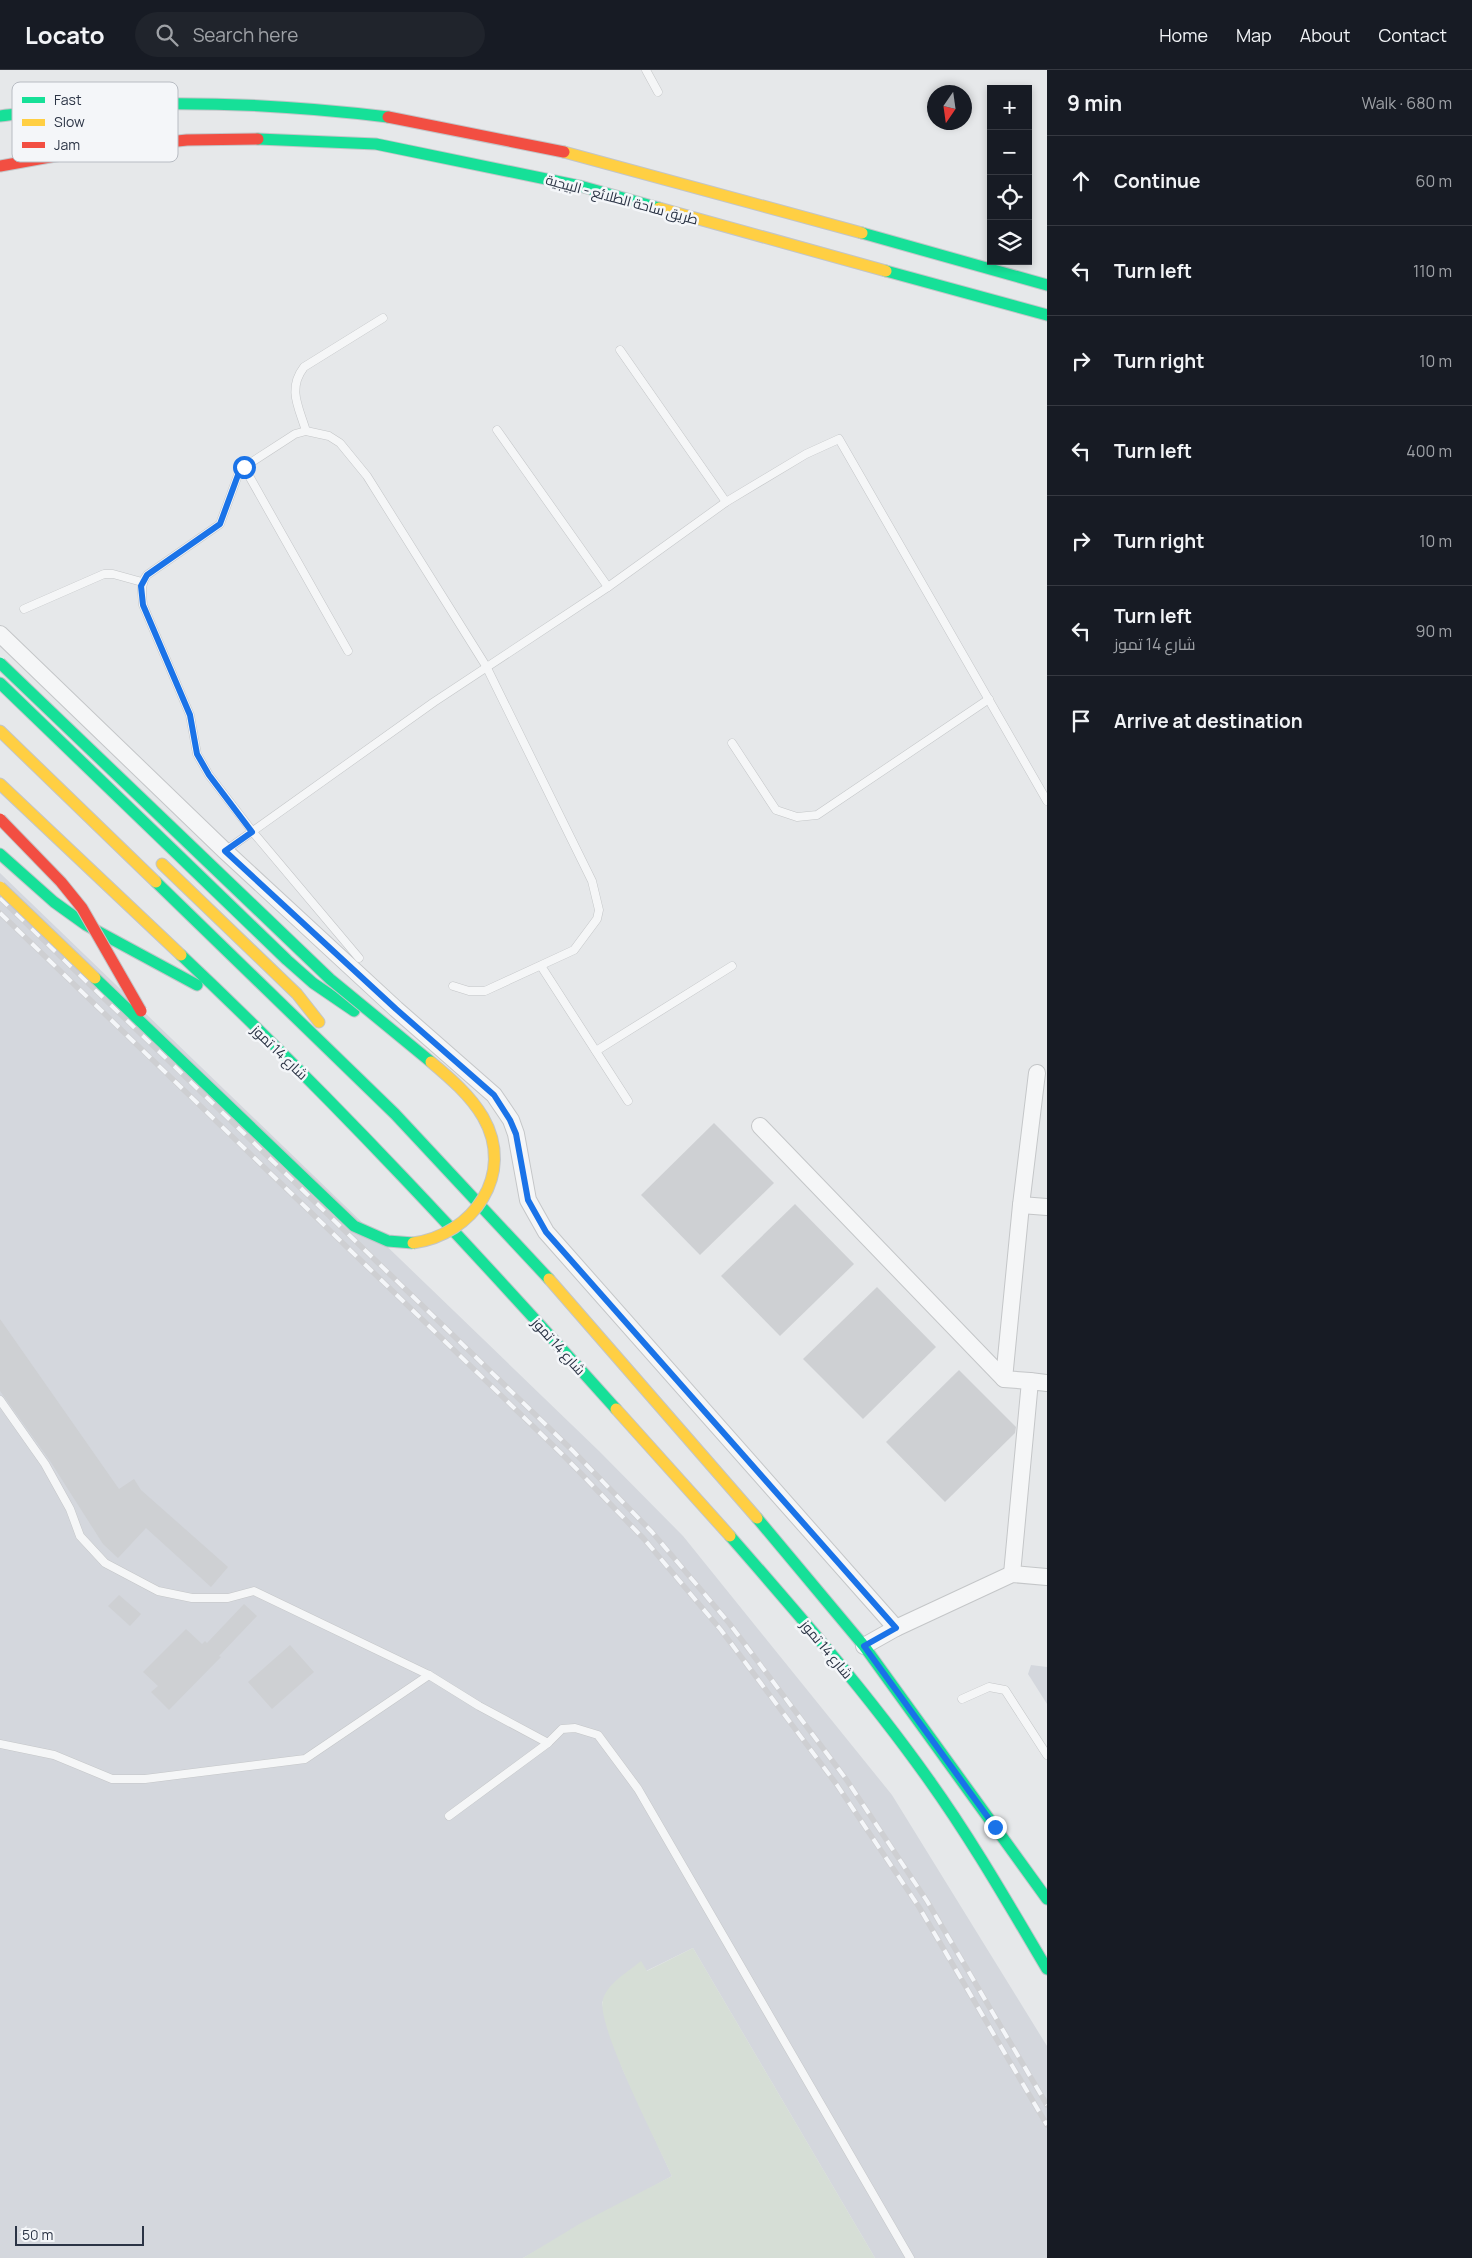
<!DOCTYPE html>
<meta charset="utf-8">
<style>
:root{--surface:#171b24;--page:#20242c;--text:#f1f3f6;--muted:#9ea1a6;--line:#363941}
body{margin:0;font-family:Manrope,Cairo,sans-serif;background:var(--page);color:var(--text)}
.controls{position:absolute;right:15px;top:15px;display:grid;overflow:hidden;border-radius:0px;box-shadow:0 2px 8px #0003}
.controls button{width:45px;height:45px;display:grid;place-items:center;padding:0;border:0;border-bottom:1px solid var(--line);background:var(--surface);color:var(--text);font:25px sans-serif}
.compass{position:absolute;left:927px;top:15px;width:45px;height:45px;border-radius:50%;background:var(--surface);box-shadow:0 2px 8px #0003;rotate:193deg}
.scale{position:absolute;left:15px;bottom:12px;width:129px;box-sizing:border-box;padding-left:5px;border:2px solid #2b3445;border-top:0;font-size:14px;line-height:18px;white-space:nowrap;color:#2b3445;-webkit-text-stroke:4px #f4f6f9;paint-order:stroke}
.stop{position:absolute;width:15px;height:15px;margin:-11px;border:4px solid #1a73e8;border-radius:50%;background:#fff}
.stop.end{background:#1a73e8;border-color:#fff;box-shadow:0 1px 5px #0008}
.list{margin:0;padding:0;list-style:none}
h2{display:flex;justify-content:space-between;align-items:center;height:65px;margin:0;padding:0 20px;font-size:21px}
h2 small{font-size:16px;font-weight:400;color:var(--muted)}
.list li{display:grid;grid-template-columns:32px 1fr auto;gap:15px;align-items:center;box-sizing:border-box;height:90px;padding:0 20px;border-top:1px solid var(--line)}
.list b{display:block;font-size:19px;white-space:nowrap}
.list p{margin:0;font-size:16px;white-space:nowrap;color:var(--muted)}
.list em{font-size:16px;font-style:normal;color:var(--muted)}
.icon{flex:none;width:28px;height:28px;fill:none;stroke:currentColor;stroke-width:2;stroke-linecap:round;stroke-linejoin:round}
.map{position:relative;flex:none;width:1047px;height:2188px;overflow:hidden}
header{display:flex;align-items:center;gap:30px;box-sizing:border-box;height:70px;padding:0 25px;background:var(--surface);border-bottom:1px solid var(--line)}
header strong{font-size:24px}
nav{display:flex;gap:28px;margin-inline-start:auto;font-size:18px}
.search{width:350px;height:45px;background:var(--page);display:flex;align-items:center;gap:12px;box-sizing:border-box;padding:0 18px;border-radius:28px;color:var(--muted);font-size:19px}
main{display:flex}
aside{flex:1;background:var(--surface)}
.map>svg:first-child{display:block}
</style>
<header>
<strong>Locato</strong>
<div class="search"><svg class="icon" aria-label="search" viewBox="0 0 24 24"><circle cx="10" cy="10" r="6"/><path d="M15 15l6 6"/></svg>Search here</div>
<nav><a>Home</a><a>Map</a><a>About</a><a>Contact</a></nav>
</header>
<main>
<div class="map">
<svg width="1047" height="2188" viewBox="0 0 1047 2188">
<rect width="100%" height="100%" fill="#e6e8ea"/>
<g fill="#d4d7dd">
<polygon points="0,803 599,1381 683,1466 892,1725 1047,1976 1047,2188 875,2188 693,1878 646,1901 641,1892 602,1932 605,1948 623,2000 672,2106 523,2188 0,2188"/>
<polygon points="1031,1595 1047,1597 1047,1634 1028,1604"/>
</g>
<path fill="#d6ded6" d="M 693,1878 L 875,2188 L 523,2188 L 581,2153 L 672,2106 C 659,2076 595,1954 603,1929 C 609,1912 628,1902 641,1891 L 647,1901 Z"/>
<g fill="#ced0d3">
<polygon points="714,1053 774,1113 700,1185 641,1125"/>
<polygon points="795,1134 854,1194 780,1266 721,1206"/>
<polygon points="877,1217 936,1277 863,1349 803,1289"/>
<polygon points="0,1249 119,1419 134,1409 141,1420 228,1497 211,1517 146,1458 118,1488 103,1474 50,1391 0,1321"/>
<polygon points="959,1300 1016,1357 1015,1363 945,1432 886,1372"/>
<polygon points="119,1525 141,1544 130,1556 108,1536"/>
<polygon points="244,1534 257,1546 219,1586 221,1587 169,1640 151,1622 158,1616 143,1602 186,1559 202,1574 205,1571 207,1573"/>
<polygon points="290,1575 314,1602 272,1639 248,1612"/>
</g>
<g fill="none" stroke-linecap="round" stroke-linejoin="round">
<defs>
<g id="lane">
<polyline points="646,0 658,22"/>
<polyline points="620,280 726,432"/>
<polyline points="497,360 608,517"/>
<path d="M 306,361 C 299,337 287,319 304,297 L 383,248"/>
<polyline points="244,397 348,581"/>
<polyline points="24,539 104,504 113,504 142,512"/>
<polyline points="732,673 776,740 797,747 817,745 989,629"/>
<polyline points="225,781 434,632 608,517 726,432 806,384 839,369 1047,731"/>
<path d="M 359,888 L 252,761 L 209,705 L 197,684 L 190,645 L 143,535 C 142,523 140,514 147,505 L 220,454 L 238,405 L 244,397 L 295,364 L 306,361 L 329,366 L 340,373 L 367,406 L 486,596 L 592,811 L 599,840 L 597,849 L 574,880 L 485,921 L 469,921 L 453,916"/>
<polyline points="541,896 628,1031"/>
<polyline points="596,981 732,896"/>
<polyline points="0,1330 45,1394 70,1439 80,1466 105,1493 158,1521 192,1528 228,1528 254,1521 429,1605 479,1636 548,1673 562,1659 575,1658 598,1665 638,1719 910,2188"/>
<polyline points="962,1629 989,1617 1005,1620 1047,1685"/>
<polyline points="0,1674 54,1685 112,1709 145,1709 305,1689 429,1605"/>
<polyline points="449,1746 548,1673"/>
</g>
<g id="street">
<polyline points="0,564 225,781 396,939 494,1025 511,1050 516,1064 528,1130 546,1162 896,1558"/>
<polyline points="1037,1003 1021,1135 1047,1137"/>
<polyline points="760,1056 1004,1309"/>
<polyline points="1021,1135 1004,1309 1030,1311"/>
<polyline points="1012,1504 1030,1311 1047,1313"/>
<polyline points="864,1576 896,1558 1012,1504 1047,1507"/>
</g>
<g id="fast">
<path d="M 0,46 C 26,43 53,39 80,37 C 179,30 289,35 388,47"/>
<polyline points="258,69 376,74 580,116 659,138"/>
<polyline points="862,163 1047,215"/>
<polyline points="886,201 1047,245"/>
<polyline points="0,613 287,890 313,913 354,941"/>
<polyline points="0,784 54,832 86,855 197,915"/>
<polyline points="156,812 395,1044 549,1209"/>
<path d="M 181,885 C 334,1029 476,1183 616,1339"/>
<polyline points="757,1448 864,1576 1047,1829"/>
<path d="M 730,1466 C 799,1545 868,1624 929,1710 C 972,1770 1009,1835 1047,1899"/>
</g>
<g id="slow">
<polyline points="564,82 862,163"/>
<polyline points="659,138 886,201"/>
<polyline points="0,661 156,812"/>
<polyline points="0,714 181,885"/>
<polyline points="162,794 297,924 319,952"/>
<polyline points="549,1209 757,1448"/>
<polyline points="616,1339 730,1466"/>
</g>
<g id="jam">
<polyline points="388,47 564,82"/>
<polyline points="0,96 83,81 187,70 258,69"/>
</g>
</defs>
<use href="#lane" stroke="#c4c6c8" stroke-width="9"/>
<use href="#street" stroke="#c4c6c8" stroke-width="18"/>
<use href="#fast" stroke="#c2c5c8" stroke-width="13"/>
<use href="#slow" stroke="#c2c5c8" stroke-width="13"/>
<use href="#jam" stroke="#c2c5c8" stroke-width="13"/>
<use href="#lane" stroke="#f5f6f7" stroke-width="8"/>
<use href="#street" stroke="#f5f6f7" stroke-width="16"/>
<use href="#fast" stroke="#16e098" stroke-width="11"/>
<use href="#slow" stroke="#ffcf43" stroke-width="11"/>
<use href="#jam" stroke="#f24e42" stroke-width="11"/>
<defs>
<g id="rail">
<polyline points="0,828 572,1380 652,1462 729,1553 846,1709 927,1831 1047,2035"/>
<polyline points="0,843 565,1387 644,1469 721,1560 837,1715 919,1837 1047,2055"/>
</g>
</defs>
<use href="#rail" stroke="#cecfd2" stroke-width="5.5"/>
<use href="#rail" stroke="#f4f6f9" stroke-width="4" stroke-dasharray="11" stroke-linecap="butt"/>
<defs>
<g id="fast-bridge">
<polyline points="0,593 330,909 431,992"/>
<polyline points="95,908 354,1156 388,1171 413,1173"/>
</g>
<g id="slow-bridge">
<polyline points="0,817 95,908"/>
<path d="M 413,1173 C 473,1165 516,1104 483,1047 C 470,1025 450,1008 431,992"/>
</g>
<polyline id="jam-bridge" points="0,749 61,812 82,838 141,941"/>
</defs>
<use href="#fast-bridge" stroke="#c2c5c8" stroke-width="13" stroke-linecap="butt"/>
<use href="#slow-bridge" stroke="#c2c5c8" stroke-width="13" stroke-linecap="butt"/>
<use href="#jam-bridge" stroke="#c2c5c8" stroke-width="13" stroke-linecap="butt"/>
<use href="#fast-bridge" stroke="#16e098" stroke-width="11"/>
<use href="#slow-bridge" stroke="#ffcf43" stroke-width="11"/>
<use href="#jam-bridge" stroke="#f24e42" stroke-width="11"/>
</g>
<g fill="none" stroke-linecap="round" stroke-linejoin="round">
<polyline stroke="#1a73e8" stroke-width="6" points="244,397 238,405 220,454 147,505 141,516 143,535 190,645 197,684 209,705 252,762 225,781 396,939 494,1025 510,1050 516,1064 528,1130 546,1162 896,1558 864,1576 995,1757"/>
</g>
<g text-anchor="middle" dominant-baseline="central" stroke-width="5" stroke-linejoin="round" paint-order="stroke">
<g font-size="14" fill="#2b3445" stroke="#f4f6f9">
<text transform="translate(622 129) rotate(15)">طريق ساحة الطلائع - البيجية</text>
<text transform="translate(280 982) rotate(44)">شارع 14 تموز</text>
<text transform="translate(559 1276) rotate(48)">شارع 14 تموز</text>
<text transform="translate(827 1579) rotate(50)">شارع 14 تموز</text>
</g>
</g>
<rect x="12" y="12" width="166" height="80" rx="8" fill="#f4f6f9" stroke="#b8bcc3" stroke-width="1"/>
<rect x="22" y="27" width="23" height="6" fill="#16e098"/>
<rect x="22" y="49" width="23" height="7" fill="#ffcf43"/>
<rect x="22" y="72" width="23" height="6" fill="#f24e42"/>
<g font-size="14" fill="#2b3445">
<text x="54" y="35">Fast</text>
<text x="54" y="57">Slow</text>
<text x="54" y="80">Jam</text>
</g>
</svg>
<div class="controls">
<button>+</button>
<button>−</button>
<button><svg class="icon" aria-label="locate" viewBox="0 0 24 24"><circle cx="12" cy="12" r="6"/><path d="M12 2v4M12 18v4M2 12h4M18 12h4"/></svg></button>
<button><svg class="icon" aria-label="layers" viewBox="0 0 24 24"><path d="M12 4l9 5-9 5-9-5zM3 14l9 5 9-5"/></svg></button>
</div>
<svg class="compass" viewBox="-18 -18 36 36"><path d="M0-13l5 13h-10z" fill="#e53935"/><path d="M0 13l5-13h-10z" fill="#9ea1a6"/></svg>
<div class="scale">50 m</div>
<div class="stop" style="left:244px;top:397px"></div>
<div class="stop end" style="left:995px;top:1757px"></div>
</div>
<aside>
<h2>9 min<small>Walk · 680 m</small></h2>
<ul class="list">
<li><svg class="icon" aria-label="ahead" viewBox="0 0 24 24"><path d="M12 20V5M6 11l6-6 6 6"/></svg><div><b>Continue</b></div><em>60 m</em></li>
<li><svg class="icon" aria-label="left" viewBox="0 0 24 24"><path d="M17 20v-9H6M10 6l-5 5 5 5"/></svg><div><b>Turn left</b></div><em>110 m</em></li>
<li><svg class="icon" aria-label="right" viewBox="0 0 24 24"><path d="M7 20v-9h11M14 6l5 5-5 5"/></svg><div><b>Turn right</b></div><em>10 m</em></li>
<li><svg class="icon" aria-label="left" viewBox="0 0 24 24"><path d="M17 20v-9H6M10 6l-5 5 5 5"/></svg><div><b>Turn left</b></div><em>400 m</em></li>
<li><svg class="icon" aria-label="right" viewBox="0 0 24 24"><path d="M7 20v-9h11M14 6l5 5-5 5"/></svg><div><b>Turn right</b></div><em>10 m</em></li>
<li><svg class="icon" aria-label="left" viewBox="0 0 24 24"><path d="M17 20v-9H6M10 6l-5 5 5 5"/></svg><div><b>Turn left</b><p>شارع 14 تموز</p></div><em>90 m</em></li>
<li><svg class="icon" aria-label="arrive" viewBox="0 0 24 24"><path d="M6 21V4h12l-3 4 3 4H6"/></svg><div><b>Arrive at destination</b></div></li>
</ul>
</aside>
</main>
